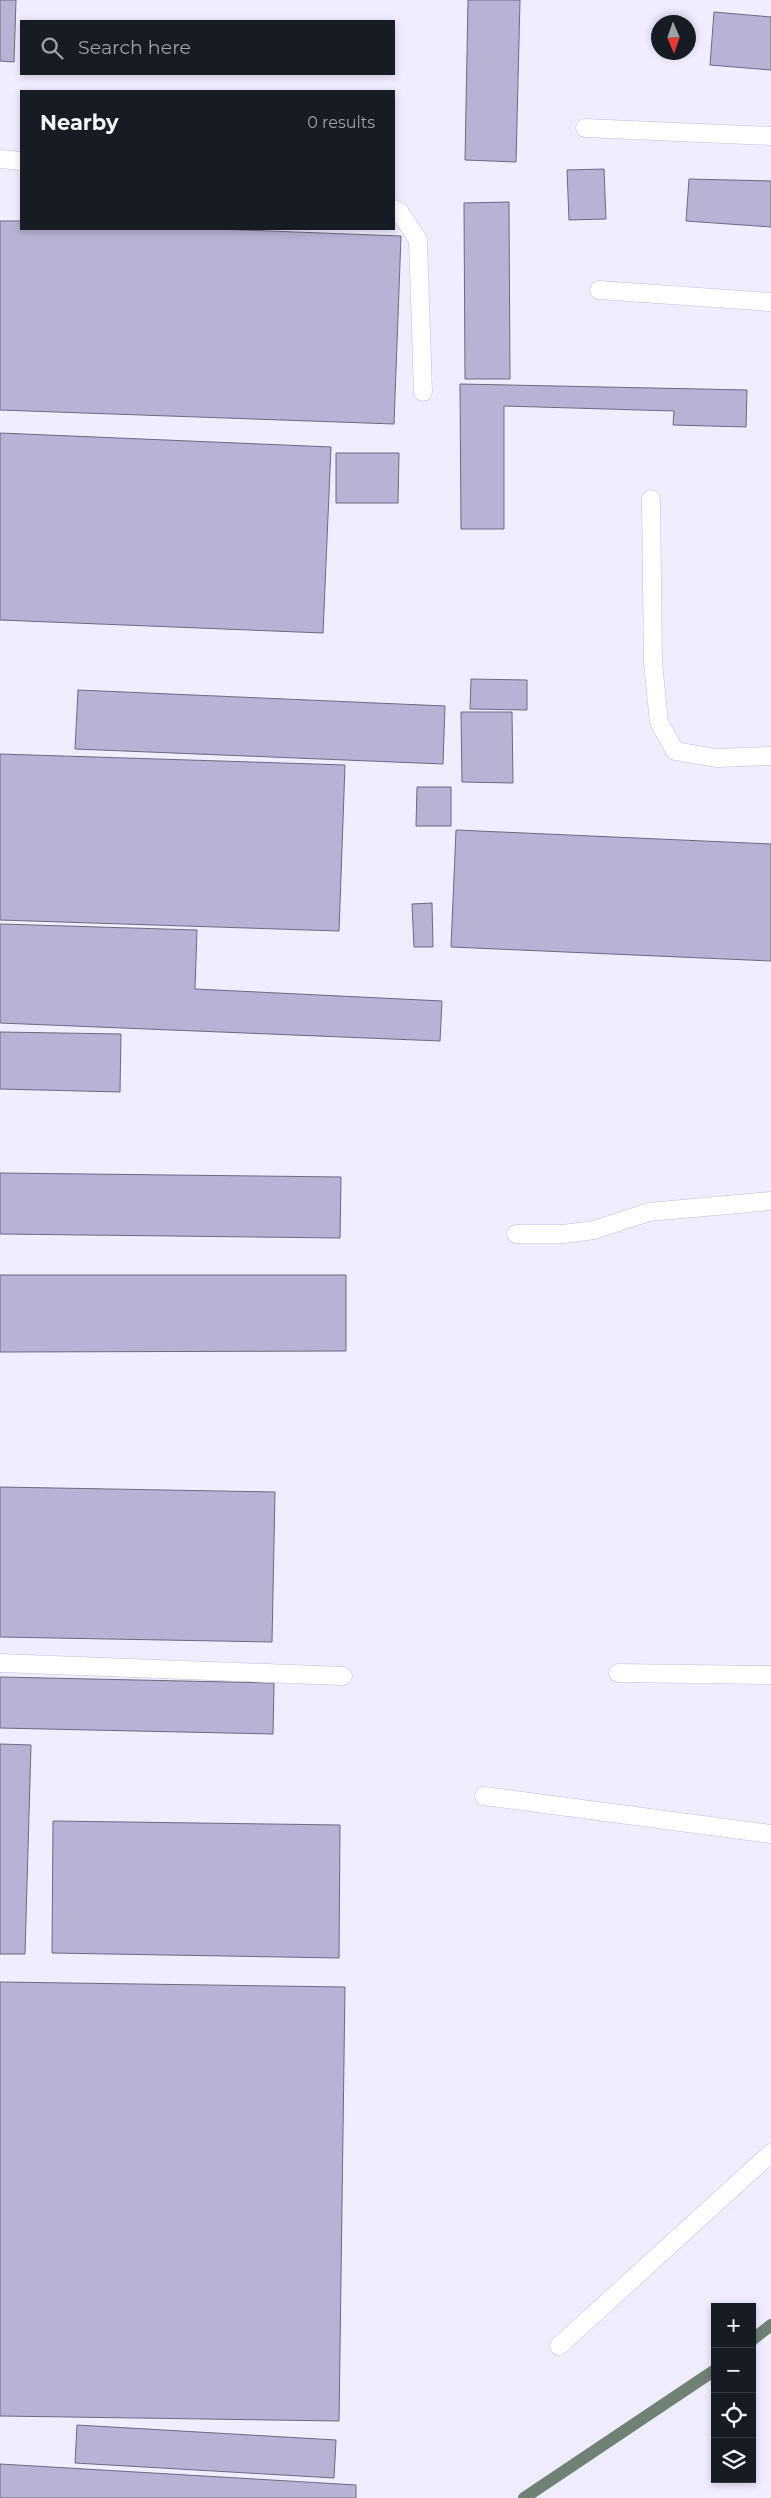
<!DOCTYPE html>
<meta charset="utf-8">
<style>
:root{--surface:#171b24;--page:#242831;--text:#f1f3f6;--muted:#9ea1a6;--line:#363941}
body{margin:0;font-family:Montserrat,sans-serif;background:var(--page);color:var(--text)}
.controls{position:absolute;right:15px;bottom:15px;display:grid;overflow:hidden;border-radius:0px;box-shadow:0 2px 8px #0003}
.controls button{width:45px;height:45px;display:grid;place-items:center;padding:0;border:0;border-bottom:1px solid var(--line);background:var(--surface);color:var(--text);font:25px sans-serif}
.compass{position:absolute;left:651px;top:15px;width:45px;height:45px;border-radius:50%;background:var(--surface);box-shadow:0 2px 8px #0003;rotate:178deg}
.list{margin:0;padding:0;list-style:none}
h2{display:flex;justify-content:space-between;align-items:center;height:65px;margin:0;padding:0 20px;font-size:21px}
h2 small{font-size:16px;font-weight:400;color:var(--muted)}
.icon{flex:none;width:28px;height:28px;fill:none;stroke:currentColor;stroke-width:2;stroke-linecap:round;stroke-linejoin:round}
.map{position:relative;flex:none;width:771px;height:2498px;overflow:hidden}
.search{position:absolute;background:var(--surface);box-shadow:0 2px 8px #0003;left:20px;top:20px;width:375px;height:55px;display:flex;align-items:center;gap:12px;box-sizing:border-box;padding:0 18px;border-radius:0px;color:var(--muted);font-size:19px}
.panel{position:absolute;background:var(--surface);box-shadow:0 2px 8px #0003;left:20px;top:90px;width:375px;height:140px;border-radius:0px}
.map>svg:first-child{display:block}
</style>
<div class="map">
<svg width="771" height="2498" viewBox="0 0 771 2498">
<rect width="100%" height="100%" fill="#efedff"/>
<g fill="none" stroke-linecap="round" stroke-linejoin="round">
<g stroke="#6f8274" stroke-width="12">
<polyline points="752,2340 771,2325"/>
<polyline points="524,2498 715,2370"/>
</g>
</g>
<g fill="#b6b3d4" stroke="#6c6a82">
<polygon points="0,0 16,0 14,62 0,61"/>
<polygon points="468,0 520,0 516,162 465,160"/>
<polygon points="714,12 771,17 771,70 710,65"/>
<polygon points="604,169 606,219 569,220 567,170"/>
<polygon points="689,179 771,181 771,227 686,221"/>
<polygon points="509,202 510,379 465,379 464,203"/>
<polygon points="0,221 21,221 21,229 216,229 401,236 394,424 0,410"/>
<polygon points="460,384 747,390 746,427 673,425 674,411 504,406 504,529 461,529"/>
<polygon points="0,433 331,447 323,633 0,620"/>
<polygon points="336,453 399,453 398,503 336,503"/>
<polygon points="471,679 527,680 527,710 470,709"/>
<polygon points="78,690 445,706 443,764 75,749"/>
<polygon points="461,712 512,712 513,783 462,782"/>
<polygon points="0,754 345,765 339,931 0,920"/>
<polygon points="417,787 451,787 451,826 416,826"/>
<polygon points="456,830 771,844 771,961 451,947"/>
<polygon points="432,903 433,947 414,947 412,904"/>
<polygon points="0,924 197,930 195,989 442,1001 440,1041 0,1023"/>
<polygon points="0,1032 121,1034 120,1092 0,1089"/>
<polygon points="0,1173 341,1177 340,1238 0,1234"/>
<polygon points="0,1275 346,1275 346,1351 0,1352"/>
<polygon points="0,1487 275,1492 272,1642 0,1637"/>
<polygon points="0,1677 274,1683 273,1734 0,1728"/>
<polygon points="0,1744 31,1745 25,1954 0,1954"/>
<polygon points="53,1821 340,1825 339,1958 52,1953"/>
<polygon points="0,1982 345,1987 339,2421 0,2416"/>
<polygon points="77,2425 336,2440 334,2478 75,2463"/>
<polygon points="0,2464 356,2485 356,2498 0,2498"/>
</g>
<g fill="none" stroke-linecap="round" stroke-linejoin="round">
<defs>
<g id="lane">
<polyline points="585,128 771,136"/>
<polyline points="0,159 21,161"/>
<polyline points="394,209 399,211 418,240 423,392"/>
<polyline points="599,290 771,302"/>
<polyline points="651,499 653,663 659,722 675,751 716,758 771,756"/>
<polyline points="516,1234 563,1234 594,1230 649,1212 771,1201"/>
<polyline points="0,1663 343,1676"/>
<polyline points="618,1673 771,1675"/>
<polyline points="484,1796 771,1834"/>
<polyline points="559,2346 771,2153"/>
</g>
</defs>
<use href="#lane" stroke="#c1bed9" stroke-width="19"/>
<use href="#lane" stroke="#fff" stroke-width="18"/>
</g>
</svg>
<div class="controls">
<button>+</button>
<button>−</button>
<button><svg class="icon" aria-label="locate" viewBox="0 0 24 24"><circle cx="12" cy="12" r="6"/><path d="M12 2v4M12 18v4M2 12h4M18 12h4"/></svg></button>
<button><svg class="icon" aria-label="layers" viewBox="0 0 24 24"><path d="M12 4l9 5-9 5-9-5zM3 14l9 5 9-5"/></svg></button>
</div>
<svg class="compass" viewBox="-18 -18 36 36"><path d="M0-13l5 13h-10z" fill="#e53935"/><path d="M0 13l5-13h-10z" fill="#9ea1a6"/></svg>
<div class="search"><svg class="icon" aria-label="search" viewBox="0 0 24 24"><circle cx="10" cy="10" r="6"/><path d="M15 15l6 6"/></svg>Search here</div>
<section class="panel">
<h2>Nearby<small>0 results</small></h2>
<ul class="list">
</ul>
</section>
</div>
